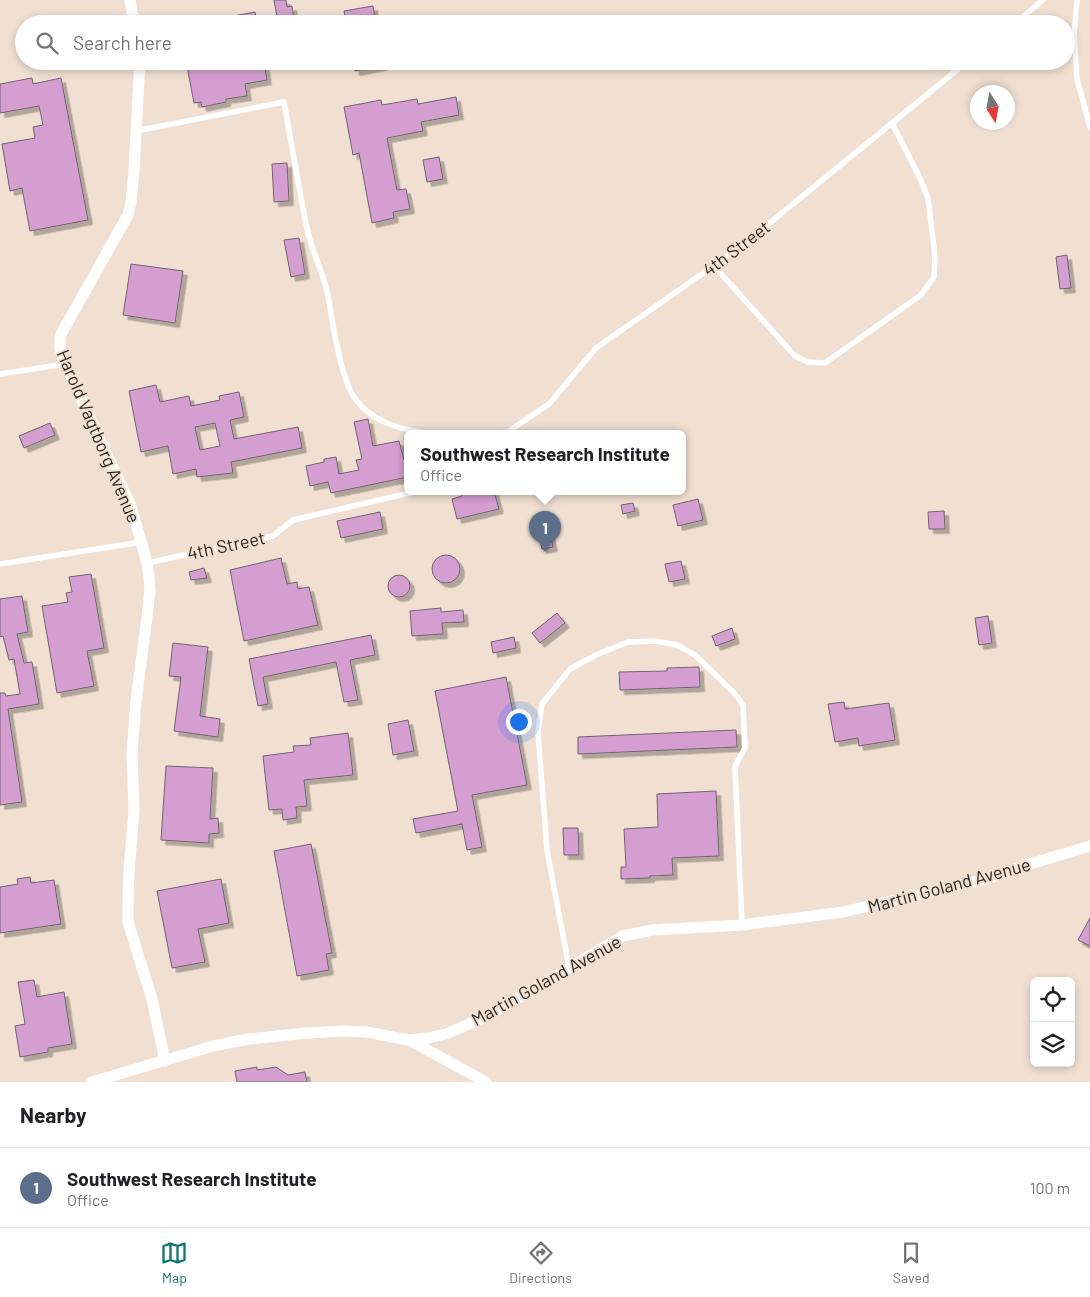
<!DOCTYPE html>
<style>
:root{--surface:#fff;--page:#f6f6f6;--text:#202124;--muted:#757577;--line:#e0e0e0;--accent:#0f766e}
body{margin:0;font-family:Barlow,sans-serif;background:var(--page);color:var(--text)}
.controls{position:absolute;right:15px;bottom:15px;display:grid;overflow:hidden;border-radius:8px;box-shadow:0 2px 8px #0003}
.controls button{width:45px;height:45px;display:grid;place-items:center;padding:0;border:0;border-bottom:1px solid var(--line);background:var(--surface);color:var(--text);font:25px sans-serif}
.compass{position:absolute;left:970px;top:85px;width:45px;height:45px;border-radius:50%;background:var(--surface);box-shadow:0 2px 8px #0003;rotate:169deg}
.you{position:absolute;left:518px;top:721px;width:18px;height:18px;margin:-12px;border:4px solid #fff;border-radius:50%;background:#1a73e8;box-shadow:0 0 0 8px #1a73e833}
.badge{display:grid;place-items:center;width:32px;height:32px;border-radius:50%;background:var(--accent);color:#fff;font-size:16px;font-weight:700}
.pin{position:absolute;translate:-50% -41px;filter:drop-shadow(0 1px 2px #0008)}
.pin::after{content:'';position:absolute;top:26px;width:18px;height:15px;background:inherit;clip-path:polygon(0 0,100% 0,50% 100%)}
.popup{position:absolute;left:404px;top:430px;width:282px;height:65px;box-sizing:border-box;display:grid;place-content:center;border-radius:8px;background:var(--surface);filter:drop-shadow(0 1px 4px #0005);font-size:16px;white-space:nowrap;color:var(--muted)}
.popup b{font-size:19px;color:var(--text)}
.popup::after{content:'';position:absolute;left:50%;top:100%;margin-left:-10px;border:10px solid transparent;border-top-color:var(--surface)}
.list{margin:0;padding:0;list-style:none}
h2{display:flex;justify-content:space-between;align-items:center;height:65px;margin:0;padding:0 20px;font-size:21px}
h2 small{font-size:16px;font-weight:400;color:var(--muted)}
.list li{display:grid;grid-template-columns:32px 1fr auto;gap:15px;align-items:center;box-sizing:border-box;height:80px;padding:0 20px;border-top:1px solid var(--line)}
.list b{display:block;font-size:19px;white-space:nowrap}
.list p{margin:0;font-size:16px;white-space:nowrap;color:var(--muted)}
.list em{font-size:16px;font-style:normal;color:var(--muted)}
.icon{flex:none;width:28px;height:28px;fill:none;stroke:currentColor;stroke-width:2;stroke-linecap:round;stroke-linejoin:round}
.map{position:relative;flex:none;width:1090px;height:1082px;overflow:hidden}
.search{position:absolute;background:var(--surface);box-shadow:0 2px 8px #0003;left:15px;right:15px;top:15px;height:55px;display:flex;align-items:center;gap:12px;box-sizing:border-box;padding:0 18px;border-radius:28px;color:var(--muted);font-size:19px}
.sheet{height:145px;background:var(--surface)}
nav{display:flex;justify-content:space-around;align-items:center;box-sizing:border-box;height:70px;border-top:1px solid var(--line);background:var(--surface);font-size:14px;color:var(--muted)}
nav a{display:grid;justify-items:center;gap:2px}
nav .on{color:var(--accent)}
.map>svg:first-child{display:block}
</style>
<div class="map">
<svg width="1090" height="1082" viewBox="0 0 1090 1082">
<defs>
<filter id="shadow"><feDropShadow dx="4.5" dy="4.5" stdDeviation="0" flood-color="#0004"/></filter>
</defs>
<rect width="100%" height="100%" fill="#f1e0d2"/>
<g fill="#d59ed1" stroke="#716370" fill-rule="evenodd" filter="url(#shadow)">
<polygon points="274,0 286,0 287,7 292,6 294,20 278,23"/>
<polygon points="373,6 376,24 347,24 344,11"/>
<polygon points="255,12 257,24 219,24 218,19"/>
<polygon points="186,61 264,61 267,80 245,84 247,96 226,99 226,102 202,107 201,102 194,103"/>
<polygon points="353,61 382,61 382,66 355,71"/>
<polygon points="32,78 33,84 61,78 88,220 30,231 22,188 10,191 2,144 35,138 33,127 43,125 39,106 0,113 0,84"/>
<polygon points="456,97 459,115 421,122 423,131 387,138 397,190 406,189 410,209 393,212 394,218 372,223 359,153 353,155 344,107 381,100 382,105 417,99 418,104"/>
<polygon points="439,157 443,179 427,182 423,160"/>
<polygon points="287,163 289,201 274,202 272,164"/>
<polygon points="299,238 305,274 291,277 284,240"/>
<polygon points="1067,255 1071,288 1060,289 1056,257"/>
<polygon points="131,264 183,271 175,323 123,315"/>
<path d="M 156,385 L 160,402 L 189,396 L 191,406 L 220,400 L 219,396 L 239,392 L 244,417 L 230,420 L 234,439 L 298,427 L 302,448 L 231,462 L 233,473 L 197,477 L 196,469 L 173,474 L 168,446 L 141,452 L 129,391 ZM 215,423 L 220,446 L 200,450 L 195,427 Z"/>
<polygon points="368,419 373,446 399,441 404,460 408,460 408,477 331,493 328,482 310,486 306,466 324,462 324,459 336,457 339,474 359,470 356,460 362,459 354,422"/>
<polygon points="50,423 55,435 24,448 19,436"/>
<polygon points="460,491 494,491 499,509 457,519 452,499 462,496"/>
<polygon points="698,499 703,520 678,526 673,505"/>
<polygon points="633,503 635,511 623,514 621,505"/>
<polygon points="944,511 945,529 929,529 928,512"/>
<polygon points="380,512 383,529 341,538 337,521"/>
<polygon points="546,516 553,547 542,549 536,518"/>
<circle cx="446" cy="569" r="14"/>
<polygon points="281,558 287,584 297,582 298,589 309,587 318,625 244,641 230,570"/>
<polygon points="681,561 685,579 669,582 665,564"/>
<polygon points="204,568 207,578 191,580 189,572"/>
<polygon points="91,574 104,648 87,651 94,686 57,693 42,606 68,602 66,593 72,592 69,577"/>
<circle cx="399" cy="586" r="11"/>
<polygon points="22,596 28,632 17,634 24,663 32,662 39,704 8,709 22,802 0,805 0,693 5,693 6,696 20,694 14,659 9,660 3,636 0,637 0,599"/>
<polygon points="441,608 441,612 463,610 464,622 442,623 443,634 412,636 410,611"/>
<polygon points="557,613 565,623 540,643 532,633"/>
<polygon points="988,616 992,643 979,645 975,618"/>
<polygon points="732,628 735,639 716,646 712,636"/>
<polygon points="371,635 375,655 350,660 358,700 344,702 336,662 263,677 268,704 258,706 249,659"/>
<polygon points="514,637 516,648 493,653 491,642"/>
<polygon points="173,643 208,647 200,716 220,719 218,737 174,731 181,677 169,676"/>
<polygon points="699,667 700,687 620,690 619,672 667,671 667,668"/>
<polygon points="506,677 527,785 472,795 482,847 467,850 462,824 416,833 413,819 458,811 435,691"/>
<polygon points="844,702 845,709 889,703 895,740 859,746 858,738 835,742 828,704"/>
<polygon points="408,720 414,751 393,755 388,724"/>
<polygon points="736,730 737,747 578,754 578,737"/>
<polygon points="348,733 353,775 304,780 307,806 296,807 297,818 283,820 282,809 269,810 263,756 294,752 293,746 311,745 310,738"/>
<polygon points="166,766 213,768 210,819 218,818 219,833 209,834 209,843 161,840"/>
<polygon points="716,791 719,856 672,858 673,875 650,876 650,878 621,879 621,867 626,867 624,829 658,827 657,794"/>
<polygon points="563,828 578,828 579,855 564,855"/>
<polygon points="311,844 332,953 326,954 329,970 297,976 274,851"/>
<polygon points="30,877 31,883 54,880 61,924 0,933 0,887 18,884 17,879"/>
<polygon points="221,879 229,923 198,929 205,962 172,968 157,891"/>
<polygon points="1090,918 1090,946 1078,940"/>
<polygon points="34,980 37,997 64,992 72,1044 48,1048 48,1052 20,1057 15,1026 25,1024 18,982"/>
<polygon points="257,1067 257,1070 276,1067 288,1075 305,1072 307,1082 237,1082 235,1071"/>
</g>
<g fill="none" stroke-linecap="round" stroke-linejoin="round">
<g stroke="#fff" stroke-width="5.5">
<polyline points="1077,0 1074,34 1077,79 1090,127"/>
<polyline points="1014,24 1043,0"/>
<path d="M 136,131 L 284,102 C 292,146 299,190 308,233 C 313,253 322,271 327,291 C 333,320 339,377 356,400 C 373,422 399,429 426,433"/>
<polyline points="714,266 795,356 808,362 825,363 921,295 934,277 935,256 928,198 919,176 892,123"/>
<polyline points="0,374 65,364"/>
<polyline points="506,433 549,404 596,348 739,248 968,61"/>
<polyline points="147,563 273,536 293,520 418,491"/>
<polyline points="0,564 142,542"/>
<polyline points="569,967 547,850 538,732 542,704 570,669 596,655 628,642 655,641 677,645 695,655 735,694 743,705 745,748 735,766 742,925"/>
</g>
<g stroke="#fff" stroke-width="11">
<polyline points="130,0 134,24"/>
<polyline points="140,61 134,170 131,202 128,215 60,336 60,349 65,364 131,506 147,563 149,578 150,590 147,617 136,701 132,752 134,811 129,871 128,906 128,922 152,999 165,1061"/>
<polyline points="409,1040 486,1082"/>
<polyline points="92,1082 213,1046 248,1039 308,1033 343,1031 367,1032 408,1040 428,1038 446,1034 490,1015 623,936 652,930 742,925 843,912 990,878 1020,867 1090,846"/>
</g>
</g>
<g text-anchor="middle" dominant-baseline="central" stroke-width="4" stroke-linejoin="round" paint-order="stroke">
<g font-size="18" fill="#2c2621" stroke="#f1e0d2">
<text transform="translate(736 248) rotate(-37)">4th Street</text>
<text transform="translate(99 436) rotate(67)">Harold Vagtborg Avenue</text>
<text transform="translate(226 545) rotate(-12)">4th Street</text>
<text transform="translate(949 885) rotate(-15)">Martin Goland Avenue</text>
<text transform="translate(546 980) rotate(-29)">Martin Goland Avenue</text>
</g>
</g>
</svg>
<div class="controls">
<button><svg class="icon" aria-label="locate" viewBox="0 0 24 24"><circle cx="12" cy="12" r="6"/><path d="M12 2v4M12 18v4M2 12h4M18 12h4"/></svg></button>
<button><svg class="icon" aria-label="layers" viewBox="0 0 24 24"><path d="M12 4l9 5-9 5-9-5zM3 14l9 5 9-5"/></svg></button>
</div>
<svg class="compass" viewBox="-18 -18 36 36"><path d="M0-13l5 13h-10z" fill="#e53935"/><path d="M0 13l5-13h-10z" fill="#757577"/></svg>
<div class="you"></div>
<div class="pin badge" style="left:545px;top:552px;background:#5c6f8a">1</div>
<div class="popup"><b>Southwest Research Institute</b>Office</div>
<div class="search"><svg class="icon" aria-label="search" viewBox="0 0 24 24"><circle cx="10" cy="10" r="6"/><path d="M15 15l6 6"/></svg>Search here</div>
</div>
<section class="sheet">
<h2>Nearby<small></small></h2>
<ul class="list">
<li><span class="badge" style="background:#5c6f8a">1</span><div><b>Southwest Research Institute</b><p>Office</p></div><em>100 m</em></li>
</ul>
</section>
<nav>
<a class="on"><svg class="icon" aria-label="map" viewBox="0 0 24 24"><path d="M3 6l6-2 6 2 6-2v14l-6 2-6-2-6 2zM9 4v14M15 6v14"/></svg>Map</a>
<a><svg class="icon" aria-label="directions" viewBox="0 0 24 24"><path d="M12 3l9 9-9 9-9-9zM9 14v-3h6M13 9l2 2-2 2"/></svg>Directions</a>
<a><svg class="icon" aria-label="saved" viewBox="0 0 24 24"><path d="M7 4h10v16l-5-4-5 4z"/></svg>Saved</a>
</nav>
